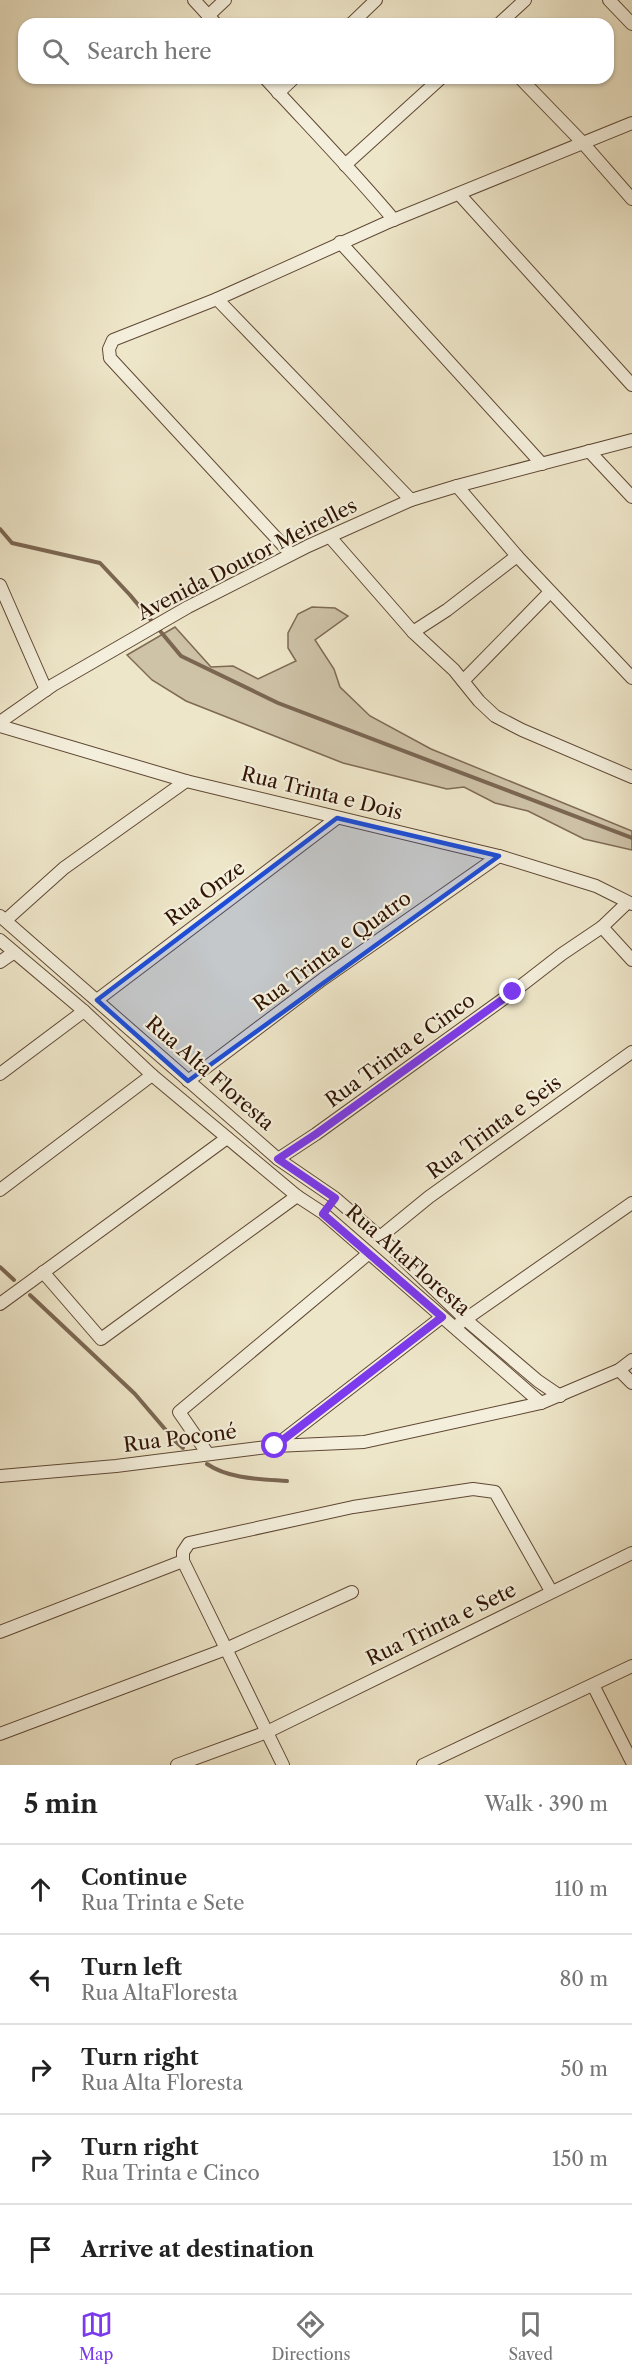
<!DOCTYPE html>
<meta charset="utf-8">
<style>
:root{--surface:#fff;--page:#f2f2f2;--text:#222;--muted:#767676;--line:#e0e0e0;--accent:#7c3aed}
body{margin:0;font-family:"Libre Caslon Text",serif;background:var(--page);color:var(--text)}
.stop{position:absolute;width:18px;height:18px;margin:-14px;border:4px solid #7c3aed;border-radius:50%;background:#fff}
.stop.end{background:#7c3aed;border-color:#fff;box-shadow:0 2px 6px #0008}
.list{margin:0;padding:0;list-style:none}
h2{display:flex;justify-content:space-between;align-items:center;height:78px;margin:0;padding:0 24px;font-size:26px}
h2 small{font-size:20px;font-weight:400;color:var(--muted)}
.list li{display:grid;grid-template-columns:39px 1fr auto;gap:18px;align-items:center;box-sizing:border-box;height:90px;padding:0 24px;border-top:2px solid var(--line)}
.list b{display:block;font-size:22px;white-space:nowrap}
.list p{margin:0;font-size:20px;white-space:nowrap;color:var(--muted)}
.list em{font-size:20px;font-style:normal;color:var(--muted)}
.icon{flex:none;width:33px;height:33px;fill:none;stroke:currentColor;stroke-width:2;stroke-linecap:round;stroke-linejoin:round}
.map{position:relative;flex:none;width:632px;height:1765px;overflow:hidden}
.search{position:absolute;background:var(--surface);box-shadow:0 2px 4px #0004;left:18px;right:18px;top:18px;height:66px;display:flex;align-items:center;gap:15px;box-sizing:border-box;padding:0 21px;border-radius:18px;color:var(--muted);font-size:22px}
.sheet{height:528px;background:var(--surface)}
nav{display:flex;justify-content:space-around;align-items:center;box-sizing:border-box;height:84px;border-top:2px solid var(--line);background:var(--surface);font-size:16px;color:var(--muted)}
nav a{display:grid;justify-items:center;gap:3px}
nav .on{color:var(--accent)}
.map>svg:first-child{display:block}
</style>
<div class="map">
<svg width="632" height="1765" viewBox="0 0 632 1765">
<rect width="100%" height="100%" fill="#eee6c9"/>
<filter id="stains"><feTurbulence type="fractalNoise" baseFrequency=".00333" numOctaves="4"/><feColorMatrix values="0 0 0 0 .2 0 0 0 0 .09 0 0 0 0 .02 0 0 0 .5 -.17"/></filter>
<radialGradient id="worn" r=".72"><stop offset=".6" stop-color="#630" stop-opacity="0"/><stop offset="1" stop-color="#630" stop-opacity=".3"/></radialGradient>
<polygon fill="#cec2a7" stroke="#7e6a55" stroke-width="1.5" points="312,607 335,608 348,616 315,640 334,669 340,687 370,716 431,749 632,831 632,850 584,839 528,811 495,803 464,787 447,789 343,763 186,701 152,680 127,655 175,627 211,667 233,666 258,679 296,661 288,648 288,633 298,614"/>
<g fill="none" stroke-linecap="round" stroke-linejoin="round">
<g stroke="#7b6652" stroke-width="4">
<polyline points="0,529 12,543 100,563 130,595 181,656 278,703 632,838"/>
<polyline points="0,1267 14,1280"/>
<polyline points="30,1295 135,1394 176,1442 183,1448"/>
<path d="M 207,1464 C 229,1479 260,1479 287,1481"/>
</g>
<defs>
<g id="minor">
<polyline points="194,0 216,24"/>
<polyline points="609,0 632,24"/>
<polyline points="208,16 225,0"/>
<polyline points="351,24 376,0"/>
<polyline points="499,24 525,0"/>
<path d="M 265,78 C 308,125 353,171 394,220"/>
<polyline points="520,78 582,142 632,199"/>
<polyline points="278,93 294,78"/>
<polyline points="345,165 441,78"/>
<polyline points="459,194 632,385"/>
<polyline points="340,242 542,464"/>
<polyline points="217,299 411,500"/>
<polyline points="589,451 632,497"/>
<polyline points="457,486 517,556 632,678"/>
<polyline points="330,537 413,632 447,610 517,556"/>
<polyline points="291,554 110,358 109,349 113,340 217,299 386,223 632,123"/>
<polyline points="0,585 46,690"/>
<polyline points="413,632 454,670 479,701 495,716 522,730 632,777"/>
<polyline points="463,681 550,592"/>
<polyline points="0,722 53,685 188,607 308,546 411,500 457,486 632,440"/>
<polyline points="0,726 186,781 499,856 596,886 632,904"/>
<polyline points="0,916 278,1159 335,1198 380,1237 465,1319 538,1381 560,1396"/>
<polyline points="6,920 64,868 186,781"/>
<polyline points="602,927 632,960"/>
<polyline points="0,940 84,1011 152,1075 297,1196 323,1213 541,1403"/>
<polyline points="0,962 13,953"/>
<polyline points="97,1000 337,818"/>
<polyline points="0,1074 84,1011"/>
<polyline points="188,1081 323,979 499,856"/>
<polyline points="278,1159 316,1134 513,992 562,954 602,927 627,903"/>
<polyline points="0,1190 152,1075"/>
<polyline points="380,1237 429,1197 632,1052"/>
<polyline points="43,1272 101,1339 297,1196"/>
<polyline points="0,1304 227,1138"/>
<polyline points="460,1323 632,1203"/>
<polyline points="619,1370 632,1383"/>
<polyline points="275,1446 442,1317"/>
<polyline points="208,1454 179,1412 368,1254"/>
<polyline points="0,1476 116,1466 275,1446 364,1442 541,1403 619,1370 632,1360"/>
<polyline points="0,1632 183,1561"/>
<polyline points="593,1685 632,1762"/>
<polyline points="0,1734 226,1649 352,1592"/>
<polyline points="177,1765 267,1732 632,1553"/>
<polyline points="283,1765 183,1561 183,1552 189,1543 353,1507 473,1489 495,1492 551,1591"/>
<polyline points="423,1765 632,1666"/>
</g>
</defs>
<use href="#minor" stroke="#5f4834" stroke-width="14"/>
<use href="#minor" stroke="#f4efdc" stroke-width="12"/>
</g>
<g fill="none" stroke-linecap="round" stroke-linejoin="round">
<polyline stroke="#7c3aed" stroke-width="8" points="275,1446 442,1317 323,1214 335,1198 278,1159 316,1134 513,992"/>
</g>
<path fill="#1d4ed8" fill-opacity="0.2" stroke="#1d4ed8" stroke-width="4.5" stroke-linejoin="round" d="M 337,818 L 499,856 L 188,1081 L 97,1000 Z"/>
<g text-anchor="middle" dominant-baseline="central" stroke-width="4.5" stroke-linejoin="round" paint-order="stroke">
<g font-size="20" fill="#2f1303" stroke="#f4efdc">
<text transform="translate(247 559) rotate(-27)">Avenida Doutor Meirelles</text>
<text transform="translate(322 793) rotate(14)">Rua Trinta e Dois</text>
<text transform="translate(205 893) rotate(-37)">Rua Onze</text>
<text transform="translate(332 951) rotate(-36)">Rua Trinta e Quatro</text>
<text transform="translate(400 1050) rotate(-36)">Rua Trinta e Cinco</text>
<text transform="translate(210 1073) rotate(41)">Rua Alta Floresta</text>
<text transform="translate(494 1127) rotate(-36)">Rua Trinta e Seis</text>
<text transform="translate(408 1260) rotate(41)">Rua AltaFloresta</text>
<text transform="translate(180 1438) rotate(-7)">Rua Poconé</text>
<text transform="translate(441 1624) rotate(-26)">Rua Trinta e Sete</text>
</g>
</g>
<rect width="100%" height="100%" filter="url(#stains)"/>
<rect width="100%" height="100%" fill="url(#worn)"/>
</svg>
<div class="stop" style="left:275px;top:1446px"></div>
<div class="stop end" style="left:513px;top:992px"></div>
<div class="search"><svg class="icon" aria-label="search" viewBox="0 0 24 24"><circle cx="10" cy="10" r="6"/><path d="M15 15l6 6"/></svg>Search here</div>
</div>
<section class="sheet">
<h2>5 min<small>Walk · 390 m</small></h2>
<ul class="list">
<li><svg class="icon" aria-label="ahead" viewBox="0 0 24 24"><path d="M12 20V5M6 11l6-6 6 6"/></svg><div><b>Continue</b><p>Rua Trinta e Sete</p></div><em>110 m</em></li>
<li><svg class="icon" aria-label="left" viewBox="0 0 24 24"><path d="M17 20v-9H6M10 6l-5 5 5 5"/></svg><div><b>Turn left</b><p>Rua AltaFloresta</p></div><em>80 m</em></li>
<li><svg class="icon" aria-label="right" viewBox="0 0 24 24"><path d="M7 20v-9h11M14 6l5 5-5 5"/></svg><div><b>Turn right</b><p>Rua Alta Floresta</p></div><em>50 m</em></li>
<li><svg class="icon" aria-label="right" viewBox="0 0 24 24"><path d="M7 20v-9h11M14 6l5 5-5 5"/></svg><div><b>Turn right</b><p>Rua Trinta e Cinco</p></div><em>150 m</em></li>
<li><svg class="icon" aria-label="arrive" viewBox="0 0 24 24"><path d="M6 21V4h12l-3 4 3 4H6"/></svg><div><b>Arrive at destination</b></div></li>
</ul>
</section>
<nav>
<a class="on"><svg class="icon" aria-label="map" viewBox="0 0 24 24"><path d="M3 6l6-2 6 2 6-2v14l-6 2-6-2-6 2zM9 4v14M15 6v14"/></svg>Map</a>
<a><svg class="icon" aria-label="directions" viewBox="0 0 24 24"><path d="M12 3l9 9-9 9-9-9zM9 14v-3h6M13 9l2 2-2 2"/></svg>Directions</a>
<a><svg class="icon" aria-label="saved" viewBox="0 0 24 24"><path d="M7 4h10v16l-5-4-5 4z"/></svg>Saved</a>
</nav>
